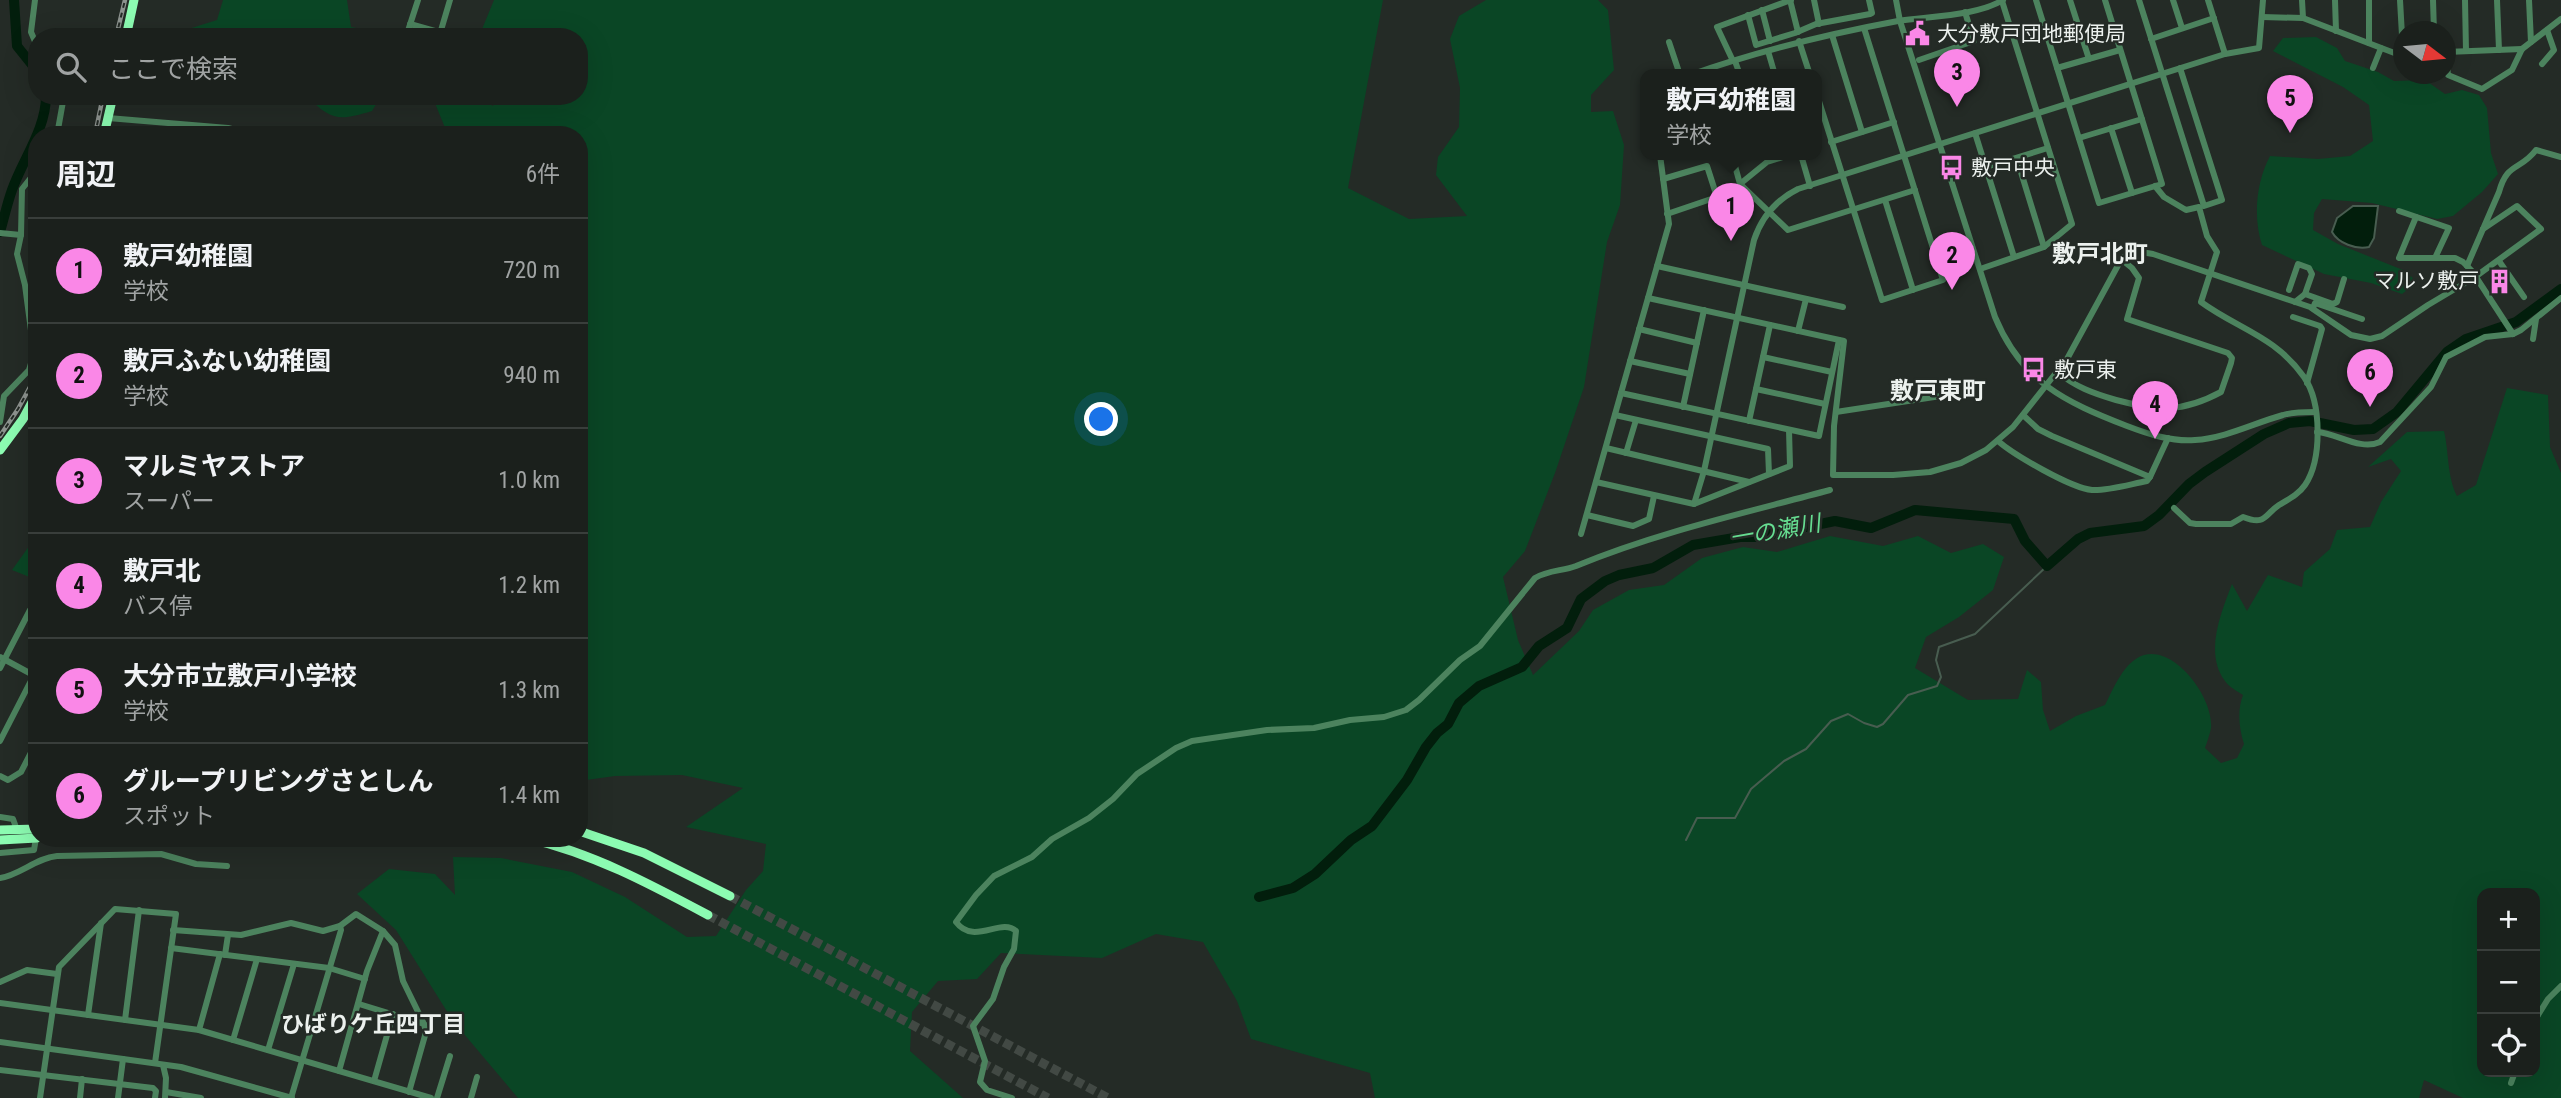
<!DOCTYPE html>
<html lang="ja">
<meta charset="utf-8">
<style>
:root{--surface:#1b201c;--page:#242825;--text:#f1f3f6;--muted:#a0a3a3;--line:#393e3b;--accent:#fa87e7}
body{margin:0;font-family:"Roboto Condensed","Noto Sans JP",sans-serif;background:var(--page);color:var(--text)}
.controls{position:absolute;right:21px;bottom:21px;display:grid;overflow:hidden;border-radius:14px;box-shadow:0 7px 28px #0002}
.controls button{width:63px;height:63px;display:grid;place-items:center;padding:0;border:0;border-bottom:2px solid var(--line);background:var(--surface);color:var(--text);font:35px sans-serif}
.compass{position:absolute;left:2393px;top:21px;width:63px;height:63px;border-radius:50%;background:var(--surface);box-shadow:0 7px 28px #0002;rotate:106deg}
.you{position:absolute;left:1102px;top:420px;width:24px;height:24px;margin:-18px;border:5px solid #fff;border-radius:50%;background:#1a73e8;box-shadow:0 0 0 10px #1a73e833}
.badge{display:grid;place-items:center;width:46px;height:46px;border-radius:50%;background:var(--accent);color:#111;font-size:23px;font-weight:700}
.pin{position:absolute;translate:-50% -58px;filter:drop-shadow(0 2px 4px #0008)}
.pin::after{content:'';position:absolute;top:37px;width:24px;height:21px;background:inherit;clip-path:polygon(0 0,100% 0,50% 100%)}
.popup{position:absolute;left:1640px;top:69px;width:182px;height:91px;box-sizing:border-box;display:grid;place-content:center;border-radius:14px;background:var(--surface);filter:drop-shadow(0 2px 5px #0005);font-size:23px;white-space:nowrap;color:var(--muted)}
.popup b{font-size:26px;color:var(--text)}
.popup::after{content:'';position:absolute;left:50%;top:100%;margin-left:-14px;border:14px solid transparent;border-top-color:var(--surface)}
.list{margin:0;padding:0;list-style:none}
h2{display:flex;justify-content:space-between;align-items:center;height:91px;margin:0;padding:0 28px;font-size:30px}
h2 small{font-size:23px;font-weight:400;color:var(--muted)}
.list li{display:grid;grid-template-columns:46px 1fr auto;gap:21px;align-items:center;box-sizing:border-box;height:105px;padding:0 28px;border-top:2px solid var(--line)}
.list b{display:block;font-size:26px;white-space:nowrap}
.list p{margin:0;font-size:23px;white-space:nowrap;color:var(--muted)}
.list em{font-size:23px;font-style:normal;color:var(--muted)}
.icon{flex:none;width:38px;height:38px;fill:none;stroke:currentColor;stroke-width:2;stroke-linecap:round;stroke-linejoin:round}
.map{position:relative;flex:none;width:2561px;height:1098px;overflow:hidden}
.search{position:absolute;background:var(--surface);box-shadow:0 7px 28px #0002;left:28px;top:28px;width:560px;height:77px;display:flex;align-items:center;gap:18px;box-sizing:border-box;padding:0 24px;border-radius:28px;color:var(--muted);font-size:26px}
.panel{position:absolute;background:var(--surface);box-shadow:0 7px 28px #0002;left:28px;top:126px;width:560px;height:721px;border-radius:28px}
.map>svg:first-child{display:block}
</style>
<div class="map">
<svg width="2561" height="1098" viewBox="0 0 2561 1098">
<rect width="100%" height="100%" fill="#242b26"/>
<g fill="#0a4625" fill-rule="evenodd">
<polygon points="223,0 347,0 351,27 372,31 377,37 200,37 182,31 217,20"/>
<path d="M 494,0 L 1383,0 L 1348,188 L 1409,219 L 1467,216 L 1436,175 L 1438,157 L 1459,127 L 1460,88 L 1450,39 L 1459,16 L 1486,0 L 1598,0 L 1608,10 L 1614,70 L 1591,95 L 1591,112 L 1613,111 L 1624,145 L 1620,205 L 1607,242 L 1584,387 L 1555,473 L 1525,551 L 1503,577 L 1518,640 L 1533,675 L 1579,631 L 1593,610 L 1629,590 L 1664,585 L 1702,558 L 1743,547 L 1777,552 L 1830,536 L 1883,546 L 1918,536 L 1951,553 L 1983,544 L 2004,557 L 1993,590 L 1959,617 L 1926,637 L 1915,668 L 1968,700 L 2018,699 L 2027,670 L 2041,682 L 2043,710 L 2050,731 L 2076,716 L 2105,705 C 2114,688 2124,661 2144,655 C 2176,646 2214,699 2211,728 C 2210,734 2207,742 2205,748 L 2221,763 L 2237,758 L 2244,744 C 2239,728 2237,711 2243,695 C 2237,691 2229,687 2225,681 C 2204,653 2221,613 2232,584 L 2247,611 L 2268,575 L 2302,587 L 2304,572 L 2330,549 L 2337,530 L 2370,527 L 2381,502 L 2401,471 L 2391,459 L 2368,467 L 2407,432 L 2444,431 C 2449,452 2447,477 2457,496 L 2476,485 L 2507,388 L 2548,395 L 2550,447 L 2561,473 L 2561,1098 L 2463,1098 L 2424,1080 L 2419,1098 L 1375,1098 L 1370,1073 L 1251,1039 L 1237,1001 L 1203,942 L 1156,934 L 1102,958 L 1001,953 L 977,979 L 938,981 L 912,1012 L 910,1051 L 963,1098 L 518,1098 L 453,1021 L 396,930 L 357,894 L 389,869 L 435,874 L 455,895 L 453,857 L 501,858 L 572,872 L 625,897 L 687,937 L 716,936 L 746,890 L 763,871 L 766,844 L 686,827 L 743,788 L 682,775 L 615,776 L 579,781 L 579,135 L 448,135 L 432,96 L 479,96 L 493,106 L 497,96 L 579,96 L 579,37 L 483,37 L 480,34 ZM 2482,893 L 2535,893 L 2535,1072 L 2482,1072 Z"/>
<path d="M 2316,37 L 2337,48 L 2345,61 L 2378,72 L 2394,81 L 2425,80 L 2445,94 L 2462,90 L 2479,95 L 2487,108 L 2491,153 L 2498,174 L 2482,192 L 2453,216 L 2437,219 L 2372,203 L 2322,199 L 2314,213 L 2313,230 L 2338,244 L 2403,270 L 2414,279 L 2415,284 L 2402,294 L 2371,283 L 2324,274 L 2262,245 C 2253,218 2256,182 2270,156 L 2318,159 L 2350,156 L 2373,141 L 2369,105 L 2343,87 L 2273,51 L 2283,38 Z"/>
<path d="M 307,96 L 381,96 L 372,111 C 339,121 331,121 307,96 Z"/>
<polygon points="36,481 37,481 37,580 12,570 30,545"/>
</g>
<path fill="#021e0c" stroke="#485d50" stroke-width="2" d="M 2353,206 L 2378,206 L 2374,238 L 2369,247 C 2356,250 2338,243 2332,232 L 2337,218 Z"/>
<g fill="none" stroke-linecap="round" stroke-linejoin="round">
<polyline stroke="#485d50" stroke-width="2" points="1686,840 1697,818 1735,818 1751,789 1784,761 1806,749 1831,721 1848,714 1864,723 1877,727 1883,724 1908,695 1937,686 1941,677 1936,660 1939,647 1975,634 2047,566"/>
<g stroke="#021e0c" stroke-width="10">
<polyline points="14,0 17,46 37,71"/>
<path d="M 0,232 C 4,218 7,204 12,190 C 23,159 46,129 46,96"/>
<polyline points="1259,897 1293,888 1315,874 1351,840 1372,826 1407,780 1426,747 1437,733 1448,724 1459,703 1479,686 1522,667 1539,646 1567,628 1581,599 1605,581 1619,575 1653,568 1693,545 1740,537 1757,537 1835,521 1871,528 1915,510 2014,519 2025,541 2047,566 2078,539 2090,533 2144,526 2159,515 2189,484 2205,472 2264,434 2289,423 2310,421 2354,430 2373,429 2397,412 2447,352 2466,339 2516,322 2561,289"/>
</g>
<g stroke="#424944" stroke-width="9" stroke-dasharray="9 4.5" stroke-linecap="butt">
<polyline points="730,896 1108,1098"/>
<polyline points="708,915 1048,1098"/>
</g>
<g stroke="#4c835e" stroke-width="6">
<polyline points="35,0 31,32 37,46"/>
<polyline points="1790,0 1798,32"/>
<polyline points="1814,0 1819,24"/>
<path d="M 1896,0 L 1900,21 L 1995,317 C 2022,382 2065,402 2127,426 C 2148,434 2172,442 2195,440 C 2226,438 2254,423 2283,415 C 2293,412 2305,412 2315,412"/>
<polyline points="2036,0 2099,203 2162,184 2105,0"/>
<polyline points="2070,0 2089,59"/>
<polyline points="2139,0 2204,206 2222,200 2180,68"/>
<polyline points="2173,0 2182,28"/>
<polyline points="2208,0 2225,54"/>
<polyline points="2302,0 2303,18"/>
<polyline points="2335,0 2336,31"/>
<polyline points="2369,0 2369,43"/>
<polyline points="2400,0 2403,53"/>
<polyline points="2433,0 2434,32"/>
<polyline points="2465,0 2466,51"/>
<polyline points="2497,0 2499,50"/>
<polyline points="2529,0 2531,42"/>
<polyline points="1762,10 1770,41"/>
<polyline points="1748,15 1756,45 1795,33 1816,24 1870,14 1872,13 1869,0"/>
<polyline points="2262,17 2303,18 2397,54 2404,53"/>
<polyline points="410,24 456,37"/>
<polyline points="1832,35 1862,132"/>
<polyline points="406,37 418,0"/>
<polyline points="439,37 450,0"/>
<polyline points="2151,39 2214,18"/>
<polyline points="1799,41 1810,75"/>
<polyline points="1669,42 1680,75"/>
<polyline points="1768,51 1775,75"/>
<polyline points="2446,52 2522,49"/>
<polyline points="2446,56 2448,75 2482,89 2512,70 2522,49 2561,19"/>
<polyline points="1919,60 1974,41 1965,12"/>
<polyline points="1733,61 1717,27 1791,0"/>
<polyline points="1735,61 1740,75"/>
<polyline points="2542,64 2554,50 2547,30"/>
<polyline points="2057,68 2120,50"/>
<polyline points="2373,68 2381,48"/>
<path d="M 1690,75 C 1758,51 1828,34 1898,21 C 1930,16 1977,16 2003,0"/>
<polyline points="1817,95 1882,300 1943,280 1864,28"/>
<polyline points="108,118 228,128 253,135"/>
<polyline points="2111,128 2132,193"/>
<polyline points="1975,133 2014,257"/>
<polyline points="57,135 64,96"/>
<polyline points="2079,138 2142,119"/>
<polyline points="1831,142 1894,122"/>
<polyline points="1732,155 1740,184 1788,230 1915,190"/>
<polyline points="1801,155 1810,186"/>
<polyline points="2017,159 2044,247"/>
<polyline points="1986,167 2048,148"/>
<polyline points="1663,179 1707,166 1717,197 1667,214"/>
<polyline points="1740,184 1767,162 1789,155"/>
<path d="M 2155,186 L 2164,197 L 2186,210 L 2199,207 L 2207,236 L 2217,252 L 2201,302 C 2238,329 2275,336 2304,377 C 2322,403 2322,460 2305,485 C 2298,495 2289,499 2279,505 C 2264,515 2266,526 2243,517 L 2231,524 L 2196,524 L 2190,523 L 2174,508"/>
<polyline points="1885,200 1913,290"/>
<polyline points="2399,211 2449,228 2435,258"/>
<polyline points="2416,217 2399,258 2455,258 2463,262 2472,271 2513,334"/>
<polyline points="0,233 21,235 17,254 25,285 34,353 29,370 4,396 0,422"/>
<polyline points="21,235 22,189 37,170"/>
<polyline points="2499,261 2524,297"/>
<polyline points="1657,266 1843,307"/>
<path d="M 2467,266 L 2499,192 C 2507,162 2520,171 2536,150 L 2561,157"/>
<polyline points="1983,268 2044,247 2072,224 2002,1"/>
<polyline points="2289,290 2298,264 2309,268 2312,274 2305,294 2295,302"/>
<polyline points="2305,294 2333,304 2337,302 2344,279"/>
<polyline points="1648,298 1844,341 1834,426 1833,475 1893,475 1930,472 1961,463 1986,450 2013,427 2067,359 2122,258 2135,251 2153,254 2310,307 2351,335 2370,339 2382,336 2428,305 2475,277 2541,229 2517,206 2483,229"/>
<polyline points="2313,308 2315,303 2362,319"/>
<polyline points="2293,317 2320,326 2322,329 2307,383"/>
<polyline points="1639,329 1697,343"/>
<polyline points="1798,331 1806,299"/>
<polyline points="2533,339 2536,319"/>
<polyline points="1763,357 1832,372"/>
<polyline points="1630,361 1690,374"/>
<path d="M 2057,372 C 2076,387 2092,393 2116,400 C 2157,411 2182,413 2221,392 L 2231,363 L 2232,358 L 2228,353 L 2127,319 L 2139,278 L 2132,268 L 2121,259"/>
<polyline points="1756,389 1825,404"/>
<polyline points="1621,393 1819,436 1839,340"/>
<polyline points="1683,407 1704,310"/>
<polyline points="1836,412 1980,390"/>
<polyline points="1615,415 1768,449 1769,474"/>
<polyline points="2023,415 2038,429 2052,436 2150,477 2168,438"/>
<polyline points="1749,421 1770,325"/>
<path d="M 2317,432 C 2337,433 2360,451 2380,442 L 2431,387 L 2446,357 L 2485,337 L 2513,334 L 2521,330 L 2561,298"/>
<path d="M 1998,441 C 2014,455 2071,488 2092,490 C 2107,491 2131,484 2147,481 L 2150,477"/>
<polyline points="1606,448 1749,482"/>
<polyline points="1626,453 1636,420"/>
<polyline points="1596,482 1694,504 1790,466 1789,430"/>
<path d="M 1694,504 L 1704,471 L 1754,240 C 1762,216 1776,200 1798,189 L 2225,54 L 2259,48 L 2263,0"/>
<polyline points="1587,515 1633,526 1649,519 1654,496"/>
<polyline points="1581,534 1669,224 1660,155"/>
<polyline points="0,657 35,676"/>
<polyline points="0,668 30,610"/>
<polyline points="0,741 37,669"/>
<polyline points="0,776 8,780 21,772 37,741"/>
<polyline points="0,817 13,819 17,830"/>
<polyline points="0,853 34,850 36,838"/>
<path d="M 0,878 C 20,875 36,858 57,856 L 161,854 L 196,864 L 227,866"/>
<polyline points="173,930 241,935 291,923 323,931 340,926 356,914 383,931 395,945 403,981 424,1024"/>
<polyline points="171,948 329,968 365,979"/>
<polyline points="225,955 228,935"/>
<polyline points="0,982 27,970 57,974"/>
<polyline points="0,1003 199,1030 431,1098"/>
<polyline points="359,1004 424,1024 426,1032 409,1092"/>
<polyline points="88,1015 101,923"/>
<polyline points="125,1020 139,910"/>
<polyline points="2535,1020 2548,999 2561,986"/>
<polyline points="199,1030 220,954"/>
<polyline points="233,1040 257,959"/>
<polyline points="0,1042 181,1067 292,1098"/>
<polyline points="268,1050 294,964"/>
<polyline points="163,1065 166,1078 165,1098"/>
<polyline points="0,1070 153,1088 156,1091 155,1098"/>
<polyline points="339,1071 367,971 383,931"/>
<polyline points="374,1081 393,1014"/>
<polyline points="2511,1083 2515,1072"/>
<polyline points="166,1092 201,1098"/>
<polyline points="40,1098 59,967 115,909 176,914 155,1063"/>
<polyline points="80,1098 82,1079"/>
<polyline points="118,1098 123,1059"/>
<polyline points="291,1098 341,930 340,926"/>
<polyline points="437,1098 450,1056"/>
<polyline points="471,1098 477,1077"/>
<path d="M 1012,1098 L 987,1090 L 980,1082 L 985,1061 L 973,1026 L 993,999 L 1004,967 L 1014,949 L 1016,931 C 1001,917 974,946 956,922 L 976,895 L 994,876 L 1032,857 L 1052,839 L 1089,818 L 1113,799 L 1137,774 L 1176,748 L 1192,741 L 1267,730 L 1314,728 L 1350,720 L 1384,717 L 1406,710 L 1419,700 L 1460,660 L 1480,646 L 1535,578 C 1548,570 1563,571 1576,566 C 1658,532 1745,513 1830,490"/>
</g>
<g stroke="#8cfcb2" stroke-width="9">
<polyline points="126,37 134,0"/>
<polyline points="104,135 113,96"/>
<polyline points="0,450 23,419 37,393"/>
<polyline points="0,830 37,829"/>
<polyline points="579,831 644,853 730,896"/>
<path d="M 527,838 C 592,853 650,884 708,915"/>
<polyline points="0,840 37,838"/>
</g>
<defs>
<g id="rail">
<polyline points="116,37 125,0"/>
<polyline points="95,135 103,96"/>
<polyline points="0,436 18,409 37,374"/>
</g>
</defs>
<use href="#rail" stroke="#8d938f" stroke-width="4.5"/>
<use href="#rail" stroke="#242b26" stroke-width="2" stroke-dasharray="5" stroke-linecap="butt"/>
</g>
<defs>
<symbol id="civic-bare" viewBox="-9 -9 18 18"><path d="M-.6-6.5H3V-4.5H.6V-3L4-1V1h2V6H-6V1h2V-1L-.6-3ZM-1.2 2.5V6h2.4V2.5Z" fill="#fa87e7" stroke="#242b26" stroke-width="2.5" paint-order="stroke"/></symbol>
<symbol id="bus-bare" viewBox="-9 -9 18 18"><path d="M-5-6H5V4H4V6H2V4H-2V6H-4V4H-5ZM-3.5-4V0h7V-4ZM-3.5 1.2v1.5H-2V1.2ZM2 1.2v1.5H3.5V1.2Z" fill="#fa87e7" stroke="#242b26" stroke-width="2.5" paint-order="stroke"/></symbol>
<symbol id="building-bare" viewBox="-9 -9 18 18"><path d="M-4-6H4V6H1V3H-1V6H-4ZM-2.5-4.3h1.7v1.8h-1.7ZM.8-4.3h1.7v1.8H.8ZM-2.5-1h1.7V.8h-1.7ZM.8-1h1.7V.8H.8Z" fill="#fa87e7" stroke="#242b26" stroke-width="2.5" paint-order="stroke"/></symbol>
</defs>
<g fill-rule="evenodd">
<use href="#civic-bare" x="1900" y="16" width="35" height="35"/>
<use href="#bus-bare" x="1934" y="150" width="35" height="35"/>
<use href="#building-bare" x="2482" y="264" width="35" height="35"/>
<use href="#bus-bare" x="2016" y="352" width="35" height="35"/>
</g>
<g text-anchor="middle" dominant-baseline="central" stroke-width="5" stroke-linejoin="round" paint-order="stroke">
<g font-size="21" fill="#ecf1ee" stroke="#242b26" text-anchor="start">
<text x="1937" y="34">大分敷戸団地郵便局</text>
<text x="1971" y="168">敷戸中央</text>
<text x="2479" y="281" text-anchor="end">マルソ敷戸</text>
<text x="2054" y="370">敷戸東</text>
</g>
<g font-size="23" font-style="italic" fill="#66dd91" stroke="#242b26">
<text transform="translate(1775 531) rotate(-10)">一の瀬川</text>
</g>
<g font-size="23" font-weight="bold" fill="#ecf1ee" stroke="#242b26">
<text x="373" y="1024">ひばりケ丘四丁目</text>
</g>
<g font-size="24" font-weight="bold" fill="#ecf1ee" stroke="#242b26">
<text x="2100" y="254">敷戸北町</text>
<text x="1938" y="391">敷戸東町</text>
</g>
</g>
</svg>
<div class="controls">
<button>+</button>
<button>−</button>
<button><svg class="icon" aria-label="locate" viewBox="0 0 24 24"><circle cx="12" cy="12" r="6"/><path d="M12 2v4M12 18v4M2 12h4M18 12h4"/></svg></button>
</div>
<svg class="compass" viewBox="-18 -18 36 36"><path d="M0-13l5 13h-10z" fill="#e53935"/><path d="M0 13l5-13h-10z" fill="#a0a3a3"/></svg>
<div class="you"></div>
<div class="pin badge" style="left:1731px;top:241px">1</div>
<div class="popup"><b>敷戸幼稚園</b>学校</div>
<div class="pin badge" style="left:1952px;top:290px">2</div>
<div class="pin badge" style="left:1957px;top:107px">3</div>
<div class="pin badge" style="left:2155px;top:439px">4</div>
<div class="pin badge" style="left:2290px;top:133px">5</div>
<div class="pin badge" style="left:2370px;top:407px">6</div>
<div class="search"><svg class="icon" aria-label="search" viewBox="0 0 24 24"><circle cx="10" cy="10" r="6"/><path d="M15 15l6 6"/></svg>ここで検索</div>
<section class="panel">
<h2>周辺<small>6件</small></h2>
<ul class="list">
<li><span class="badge">1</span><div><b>敷戸幼稚園</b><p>学校</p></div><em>720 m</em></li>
<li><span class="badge">2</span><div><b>敷戸ふない幼稚園</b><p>学校</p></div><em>940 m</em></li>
<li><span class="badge">3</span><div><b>マルミヤストア</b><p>スーパー</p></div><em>1.0 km</em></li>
<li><span class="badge">4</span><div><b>敷戸北</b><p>バス停</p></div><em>1.2 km</em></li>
<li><span class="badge">5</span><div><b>大分市立敷戸小学校</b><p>学校</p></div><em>1.3 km</em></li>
<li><span class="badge">6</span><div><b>グループリビングさとしん</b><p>スポット</p></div><em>1.4 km</em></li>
</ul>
</section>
</div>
